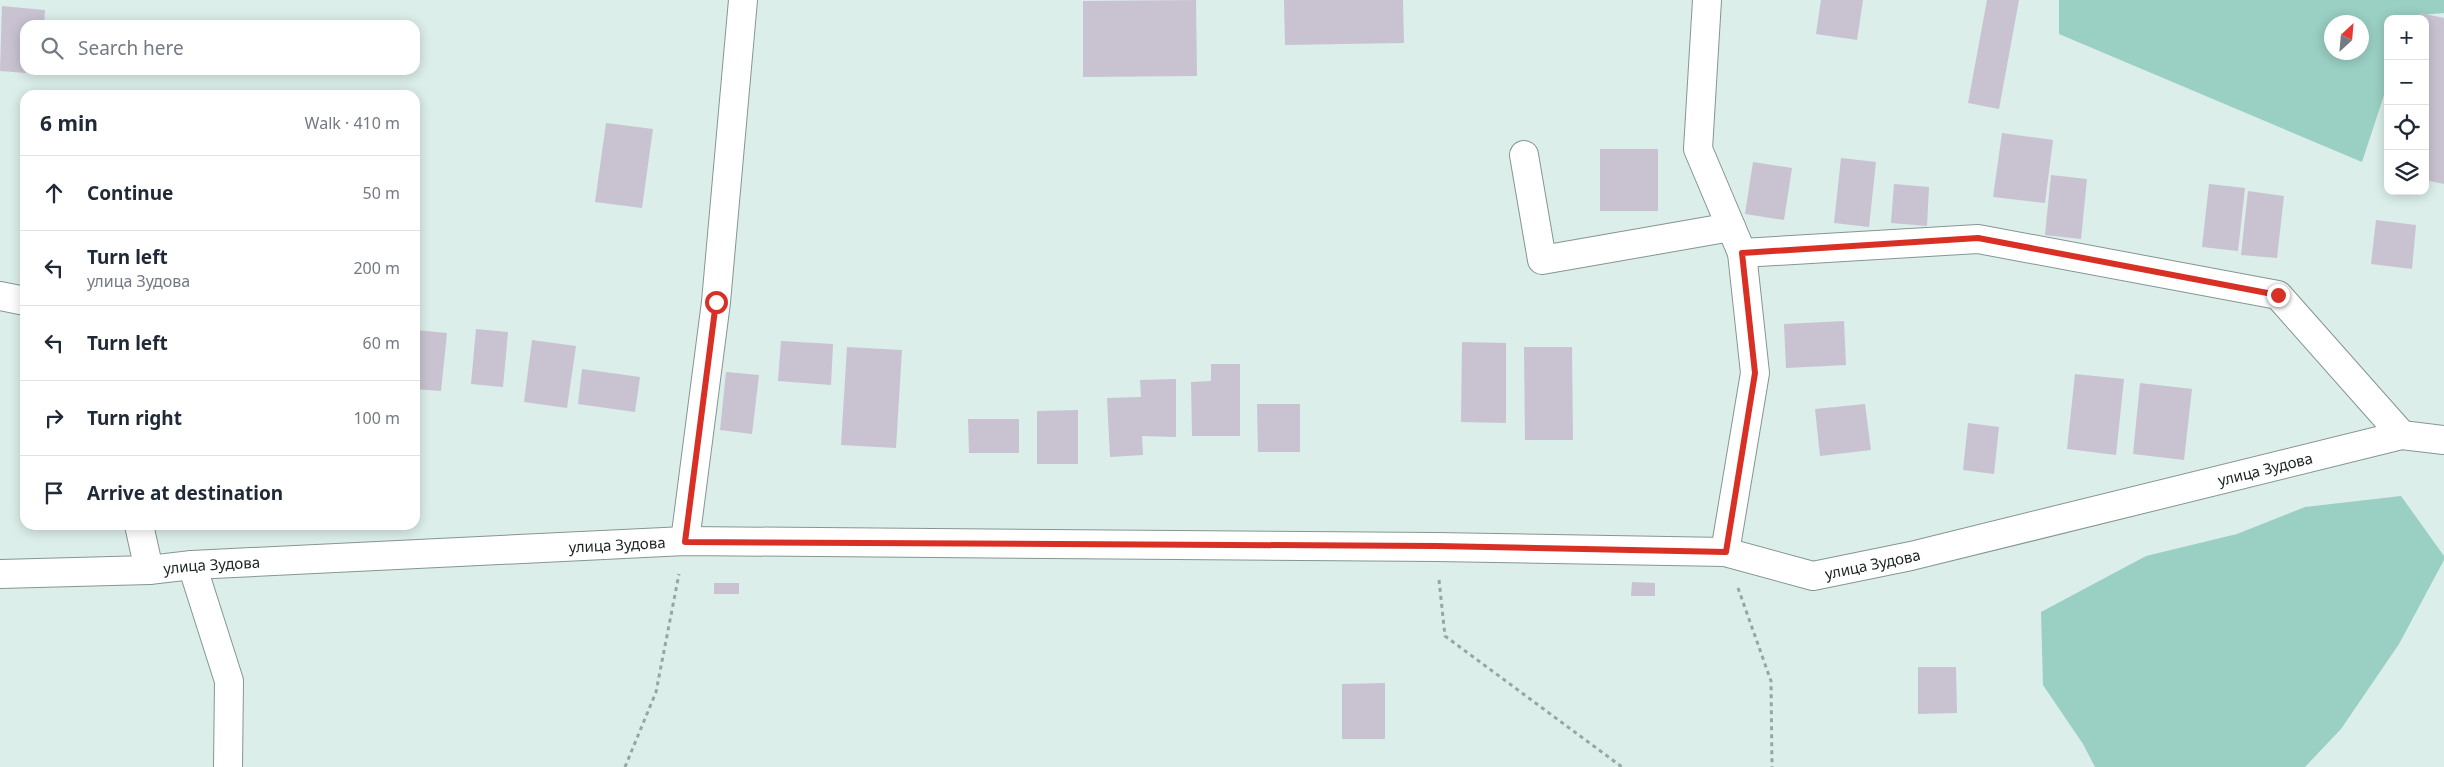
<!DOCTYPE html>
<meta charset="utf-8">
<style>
:root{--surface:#fff;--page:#f2f2f3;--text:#1f2937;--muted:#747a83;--line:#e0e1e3}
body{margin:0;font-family:"Noto Sans",sans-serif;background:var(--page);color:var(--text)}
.controls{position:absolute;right:15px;top:15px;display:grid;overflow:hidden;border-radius:10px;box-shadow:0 2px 12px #0003}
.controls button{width:45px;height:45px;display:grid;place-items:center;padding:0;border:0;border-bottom:1px solid var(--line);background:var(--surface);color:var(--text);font:25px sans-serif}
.compass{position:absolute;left:2324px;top:15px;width:45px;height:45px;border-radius:50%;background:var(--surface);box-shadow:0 2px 12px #0003;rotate:26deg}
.stop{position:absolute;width:15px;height:15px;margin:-11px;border:4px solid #d93025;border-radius:50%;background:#fff}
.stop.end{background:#d93025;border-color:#fff;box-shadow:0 1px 5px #0008}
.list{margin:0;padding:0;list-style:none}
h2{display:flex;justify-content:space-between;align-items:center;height:65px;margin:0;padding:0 20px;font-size:21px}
h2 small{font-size:16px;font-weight:400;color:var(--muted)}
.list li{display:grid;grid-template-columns:32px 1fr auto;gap:15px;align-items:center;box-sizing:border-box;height:75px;padding:0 20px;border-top:1px solid var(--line)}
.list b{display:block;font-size:19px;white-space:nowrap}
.list p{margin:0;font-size:16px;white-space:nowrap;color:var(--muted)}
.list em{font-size:16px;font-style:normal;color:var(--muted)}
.icon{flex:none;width:28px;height:28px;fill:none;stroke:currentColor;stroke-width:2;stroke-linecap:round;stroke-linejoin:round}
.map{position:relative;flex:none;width:2444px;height:767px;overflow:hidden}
.search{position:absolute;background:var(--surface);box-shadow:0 2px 12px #0003;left:20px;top:20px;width:400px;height:55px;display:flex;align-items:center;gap:12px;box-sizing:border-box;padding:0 18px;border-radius:15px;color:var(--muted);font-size:19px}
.panel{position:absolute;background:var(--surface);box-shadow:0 2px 12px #0003;left:20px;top:90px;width:400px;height:440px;border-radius:15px}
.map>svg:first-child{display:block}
</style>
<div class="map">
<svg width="2444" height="767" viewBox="0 0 2444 767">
<rect width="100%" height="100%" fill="#dbeee9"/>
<g fill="#9acfc3" fill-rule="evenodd">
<path d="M 2059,0 L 2444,0 L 2444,13 L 2409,16 L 2408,19 L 2388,19 L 2388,83 L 2362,162 L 2059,34 ZM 2332,22 L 2362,22 L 2362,52 L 2332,52 Z"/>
<polygon points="2401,496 2444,556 2444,560 2399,644 2341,729 2305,767 2095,767 2083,744 2043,685 2041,612 2146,556 2237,534 2305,507"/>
</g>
<g fill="#c9c3d1">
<polygon points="1196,0 1197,76 1083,77 1083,1"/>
<polygon points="1284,0 1403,0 1404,43 1285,45"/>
<polygon points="1821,0 1863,0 1857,40 1816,34"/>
<polygon points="1987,0 2019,0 1999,109 1968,103"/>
<polygon points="2,6 45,10 44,25 25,25 25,70 40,70 40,74 0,71"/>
<polygon points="2420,13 2444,18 2444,184 2425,180 2425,19 2419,19"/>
<polygon points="606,123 653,129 642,208 595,202"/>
<polygon points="2002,133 2053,140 2045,203 1993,197"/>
<rect x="1600" y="149" width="58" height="62"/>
<polygon points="1841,158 1876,162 1869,227 1834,223"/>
<polygon points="1753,162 1792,168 1784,220 1745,214"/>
<polygon points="2051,175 2087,179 2081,239 2045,235"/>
<polygon points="1894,184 1929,187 1927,226 1891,223"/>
<polygon points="2209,184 2245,188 2238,251 2202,247"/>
<polygon points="2248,191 2284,196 2277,258 2241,255"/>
<polygon points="2376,220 2416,225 2412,269 2371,264"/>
<polygon points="1844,321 1846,365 1786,368 1784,324"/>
<polygon points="476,329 508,332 503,387 471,384"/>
<polygon points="415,330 447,333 441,391 415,389"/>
<polygon points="532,340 576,346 567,408 524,402"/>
<polygon points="781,341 833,344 831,385 778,381"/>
<polygon points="1462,342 1506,343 1506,423 1461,422"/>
<polygon points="847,347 902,350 896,448 841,445"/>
<polygon points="1524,347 1572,347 1573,440 1525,440"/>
<polygon points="1211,364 1240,364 1240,436 1192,436 1191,382 1211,381"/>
<polygon points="582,369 640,377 635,412 578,404"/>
<polygon points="726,372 759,375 752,434 720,430"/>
<polygon points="2075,374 2124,379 2116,455 2067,449"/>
<polygon points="1176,379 1176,437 1142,436 1143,455 1110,457 1107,398 1141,397 1140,380"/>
<polygon points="2140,383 2192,389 2184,460 2133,454"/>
<polygon points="1257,404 1300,404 1300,452 1258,452"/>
<polygon points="1865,404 1871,450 1820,456 1815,409"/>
<polygon points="1078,410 1078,464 1037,464 1037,411"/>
<polygon points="968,419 1019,419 1019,453 969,453"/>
<polygon points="1968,423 1999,427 1994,474 1963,470"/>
<polygon points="1632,582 1655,583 1655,596 1631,596"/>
<rect x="714" y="583" width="25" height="11"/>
<polygon points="1918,667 1956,667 1957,713 1918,714"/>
<polygon points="1385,683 1385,739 1342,739 1342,684"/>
</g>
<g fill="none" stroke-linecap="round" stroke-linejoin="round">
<defs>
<g id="minor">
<polyline points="1707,0 1698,149 1742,253 1755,373 1725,552"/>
<polyline points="1524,155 1542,260 1731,227"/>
<polyline points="1742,253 1978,239 2278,295 2402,435"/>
<polyline points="0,296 25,301"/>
<polyline points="139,525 149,570"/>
<polyline points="685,541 716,302 743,0"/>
<polyline points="192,565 229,681 228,767"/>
<path id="s1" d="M 0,574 L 149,570 L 192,565 L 685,541 L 1436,547 L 1725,552 L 1813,576 L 1911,556 L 2402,435 L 2444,440"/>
</g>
</defs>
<use href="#minor" stroke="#859692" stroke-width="30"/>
<g stroke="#97a6a2" stroke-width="3" stroke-dasharray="4 4" stroke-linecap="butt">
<polyline points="1439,580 1445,636 1622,767"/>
<polyline points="1738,588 1771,681 1772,767"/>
<polyline points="625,767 656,692 679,574"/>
</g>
<use href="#minor" stroke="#fff" stroke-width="28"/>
</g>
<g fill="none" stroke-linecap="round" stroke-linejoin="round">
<polyline stroke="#d93025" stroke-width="6" points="716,302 685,542 1436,546 1726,552 1755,373 1742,253 1978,238 2278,295"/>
</g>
<g text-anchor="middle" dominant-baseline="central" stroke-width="4.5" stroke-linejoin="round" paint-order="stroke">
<g font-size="15" fill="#1c2322" stroke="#fff">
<text stroke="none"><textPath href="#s1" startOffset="2282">улица Зудова</textPath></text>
<text stroke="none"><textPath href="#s1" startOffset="618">улица Зудова</textPath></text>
<text stroke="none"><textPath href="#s1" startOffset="1878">улица Зудова</textPath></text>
<text stroke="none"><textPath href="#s1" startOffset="212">улица Зудова</textPath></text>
</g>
</g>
</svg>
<div class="controls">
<button>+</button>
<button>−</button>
<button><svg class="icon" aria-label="locate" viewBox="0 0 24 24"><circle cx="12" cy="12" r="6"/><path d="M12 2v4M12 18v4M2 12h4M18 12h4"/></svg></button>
<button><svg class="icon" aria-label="layers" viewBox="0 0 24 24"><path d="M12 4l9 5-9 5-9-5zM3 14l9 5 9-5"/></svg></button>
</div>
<svg class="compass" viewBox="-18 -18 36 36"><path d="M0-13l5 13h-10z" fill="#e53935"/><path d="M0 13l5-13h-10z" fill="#747a83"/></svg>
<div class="stop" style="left:716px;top:302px"></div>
<div class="stop end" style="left:2278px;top:295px"></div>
<div class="search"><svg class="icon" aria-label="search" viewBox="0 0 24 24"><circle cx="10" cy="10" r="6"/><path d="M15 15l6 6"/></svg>Search here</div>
<section class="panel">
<h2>6 min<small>Walk · 410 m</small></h2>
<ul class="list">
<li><svg class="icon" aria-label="ahead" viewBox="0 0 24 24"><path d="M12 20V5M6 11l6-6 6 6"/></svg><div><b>Continue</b></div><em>50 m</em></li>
<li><svg class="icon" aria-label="left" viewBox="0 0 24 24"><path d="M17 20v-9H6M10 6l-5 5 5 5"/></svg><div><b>Turn left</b><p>улица Зудова</p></div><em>200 m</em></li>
<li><svg class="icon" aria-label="left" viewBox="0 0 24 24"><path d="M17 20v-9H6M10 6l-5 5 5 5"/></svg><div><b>Turn left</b></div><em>60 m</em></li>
<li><svg class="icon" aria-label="right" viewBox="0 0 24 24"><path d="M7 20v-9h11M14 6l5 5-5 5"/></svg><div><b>Turn right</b></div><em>100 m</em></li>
<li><svg class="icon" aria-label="arrive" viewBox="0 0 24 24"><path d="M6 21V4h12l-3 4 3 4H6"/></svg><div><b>Arrive at destination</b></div></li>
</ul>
</section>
</div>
